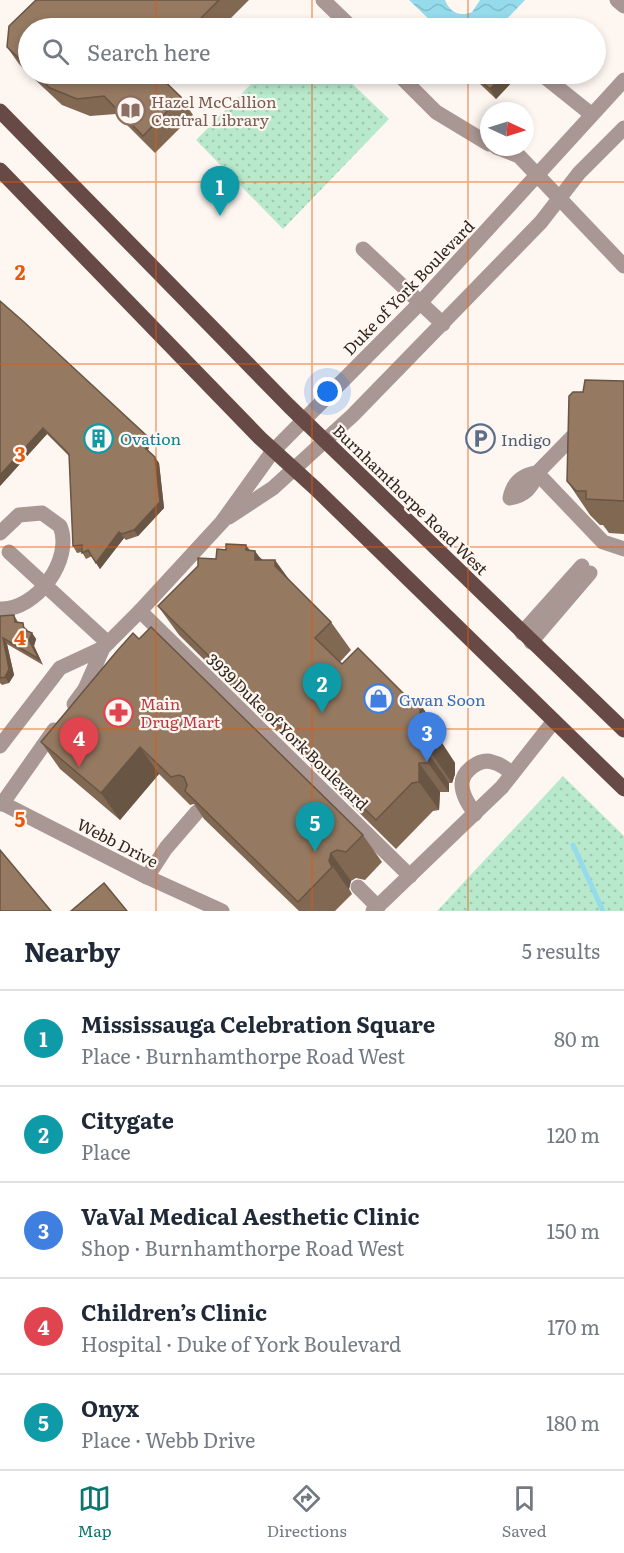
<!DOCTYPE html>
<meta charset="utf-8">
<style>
:root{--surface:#fff;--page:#f2f2f3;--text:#1f2937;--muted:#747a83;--line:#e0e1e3;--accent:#0f766e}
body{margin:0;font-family:Literata,serif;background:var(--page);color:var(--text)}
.compass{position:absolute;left:480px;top:102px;width:54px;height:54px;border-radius:50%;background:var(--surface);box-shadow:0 3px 9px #0003;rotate:94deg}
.you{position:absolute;left:328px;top:392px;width:21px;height:21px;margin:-15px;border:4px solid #fff;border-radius:50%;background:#1a73e8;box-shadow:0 0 0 9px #1a73e833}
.badge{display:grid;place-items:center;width:39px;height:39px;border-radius:50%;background:var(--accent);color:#fff;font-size:20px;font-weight:700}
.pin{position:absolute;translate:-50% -50px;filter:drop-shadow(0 2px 3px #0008)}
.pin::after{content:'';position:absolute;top:32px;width:21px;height:18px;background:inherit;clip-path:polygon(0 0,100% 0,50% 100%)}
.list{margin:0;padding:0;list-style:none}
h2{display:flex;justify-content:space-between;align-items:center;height:78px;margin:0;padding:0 24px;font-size:26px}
h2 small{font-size:20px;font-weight:400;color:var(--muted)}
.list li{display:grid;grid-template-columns:39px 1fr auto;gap:18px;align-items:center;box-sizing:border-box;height:96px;padding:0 24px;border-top:2px solid var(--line)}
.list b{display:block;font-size:22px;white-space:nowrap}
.list p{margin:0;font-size:20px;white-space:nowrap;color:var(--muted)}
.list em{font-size:20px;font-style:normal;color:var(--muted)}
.icon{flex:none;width:33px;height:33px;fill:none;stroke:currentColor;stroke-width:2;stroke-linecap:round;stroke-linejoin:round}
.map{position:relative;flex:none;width:624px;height:911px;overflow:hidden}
.search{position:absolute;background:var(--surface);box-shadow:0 3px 9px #0003;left:18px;right:18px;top:18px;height:66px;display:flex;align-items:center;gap:15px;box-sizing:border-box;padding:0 21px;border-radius:33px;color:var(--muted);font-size:22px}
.sheet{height:558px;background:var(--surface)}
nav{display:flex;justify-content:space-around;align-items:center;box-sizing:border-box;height:84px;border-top:2px solid var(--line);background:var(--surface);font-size:16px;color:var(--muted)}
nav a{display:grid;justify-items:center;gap:3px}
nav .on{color:var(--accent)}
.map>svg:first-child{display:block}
</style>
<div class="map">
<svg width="624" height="911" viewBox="0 0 624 911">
<defs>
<pattern id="grass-dots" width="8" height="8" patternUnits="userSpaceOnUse" patternTransform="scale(1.5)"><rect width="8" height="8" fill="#b8e9cd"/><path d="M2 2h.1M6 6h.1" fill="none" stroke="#9fc8af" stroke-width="1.8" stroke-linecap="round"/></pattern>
<pattern id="water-waves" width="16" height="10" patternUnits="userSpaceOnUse" patternTransform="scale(1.5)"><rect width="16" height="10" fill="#95dbeb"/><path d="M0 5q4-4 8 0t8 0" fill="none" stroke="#81bcc9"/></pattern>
</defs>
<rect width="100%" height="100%" fill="#fdf6f1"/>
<g fill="url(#grass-dots)">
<polygon points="261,74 342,74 389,119 283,229 196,140"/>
<polygon points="563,776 624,836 624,911 437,911"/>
</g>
<path fill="url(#water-waves)" d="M 409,0 L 445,0 C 450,13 460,17 472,12 L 480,0 L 525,0 L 498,28 L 438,28 Z"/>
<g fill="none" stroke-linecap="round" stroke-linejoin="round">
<polyline stroke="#95dbeb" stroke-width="5" points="573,845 603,911"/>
<g stroke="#a99794" stroke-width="15">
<polyline points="323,0 352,28"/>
<polyline points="617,0 624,6"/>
<polyline points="398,74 436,112 489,144"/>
<polyline points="541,74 591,114"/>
<polyline points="496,147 519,156 624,266"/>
<polyline points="363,249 443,324"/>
<polyline points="582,427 537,473 603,542 624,549"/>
<path d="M 537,473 C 532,488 525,495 510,498 C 513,483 522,475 537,473 Z"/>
<polyline points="229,517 273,488 353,415 541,222 579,173 624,128"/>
<path d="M 0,533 L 19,515 L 42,513 L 60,526 C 74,559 36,611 0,609"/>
<polyline points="9,552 108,643"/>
<polyline points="140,611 410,876"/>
<polyline points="522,633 582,566"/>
<polyline points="531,642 590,573"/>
<polyline points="74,704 85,689 103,648"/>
<polyline points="0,746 60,668 103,648 140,611 222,522 273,451 420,303 624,80"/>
<polyline points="0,802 147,877 222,911"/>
<polyline points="2,804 54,730"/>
<path d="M 475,814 C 469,805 462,795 462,784 C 462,771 480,758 492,762 C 501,764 506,768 512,774"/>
<polyline points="147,877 166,848 197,812"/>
<polyline points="358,887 378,907"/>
<polyline points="373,911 502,787 554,721"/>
</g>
<g stroke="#674945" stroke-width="15">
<polyline points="0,111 289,406 624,730"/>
<polyline points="0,170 260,438 316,489 624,789"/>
</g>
</g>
<g fill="#806853">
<polygon points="36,0 249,0 221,28 28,28 28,73 19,64 7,47"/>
<polygon points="29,74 176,74 167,83 181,97 193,115 155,153 116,114 90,116 62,105"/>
<polygon points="473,74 512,82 496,99 479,83"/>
<polygon points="0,301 151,442 148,450 159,463 164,508 138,536 126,540 124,538 100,569 92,556 86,559 82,552 77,553 73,546 69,456 47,434 0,486"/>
<polygon points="624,381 624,534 609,533 603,525 600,525 590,515 567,481 583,392"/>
<polygon points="250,550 288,579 331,622 351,650 340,662 342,664 414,704 420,704 440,733 440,740 455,763 455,774 452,783 449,783 449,792 440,792 439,810 433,811 396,849 179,635 158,606 216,559"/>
<polygon points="14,615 18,622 27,629 28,631 32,633 36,639 34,646 43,665 7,644 14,675 9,683 2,685 0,683 0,616"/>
<polygon points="139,639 363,835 382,862 365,880 356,878 351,881 349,889 352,894 335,911 299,911 204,819 194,804 190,805 159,774 120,820 60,769 41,742"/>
</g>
<g fill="#685544">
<polygon points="504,74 506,74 512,82 496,99 490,89"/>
<polygon points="43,428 47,434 0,486 0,475"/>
<polygon points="147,436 151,442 147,452 143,446"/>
<polygon points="155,457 159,463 164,508 138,536 134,530"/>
<polygon points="119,532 124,538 100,569 96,563"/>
<polygon points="246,545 255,557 255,551 276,579 246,550"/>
<polygon points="275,560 296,589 275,566"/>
<polygon points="32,633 36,639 34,646 43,665 29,640"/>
<polygon points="3,638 7,644 14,675 9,683 5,677"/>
<polygon points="420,704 440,733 440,740 455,763 455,774 452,783 432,754 420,724"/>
<polygon points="140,747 159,774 120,820 101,793"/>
<polygon points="429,754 449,783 449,792 428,763"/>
<polygon points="419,763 440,792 439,810 419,782"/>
<polygon points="331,853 351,881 349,889 352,894 329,861"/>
</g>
<g fill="#957961" stroke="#685544" stroke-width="1.5">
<polygon points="36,0 219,0 191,28 28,28 28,67 7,47 9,26"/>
<polygon points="35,74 157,74 181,97 143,136 104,96 77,99 50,88"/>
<polygon points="473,74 504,74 490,89"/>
<polygon points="0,301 24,322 147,436 143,446 155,457 160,502 134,530 122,534 119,532 96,563 88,550 82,553 82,545 73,546 69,454 43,428 0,475"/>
<polygon points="585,380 624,381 624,501 586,499 586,491 576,491 567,481 569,396 573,392 583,392"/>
<polygon points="226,544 246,545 246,550 255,551 255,560 275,560 275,566 331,622 315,638 342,664 358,648 414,704 420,704 420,724 429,725 429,734 434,734 434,745 432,754 429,754 428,763 419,763 419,782 412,783 376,820 158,606 198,566 198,558 216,559 217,549 226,550"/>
<polygon points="14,615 15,622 23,623 24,630 32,633 29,640 39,659 3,638 9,669 5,677 0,678 0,616"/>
<polygon points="151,627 363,835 346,852 337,850 331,853 329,861 332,867 298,902 185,791 187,785 184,777 179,775 171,777 140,747 101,793 41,742 117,651 133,633 139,639"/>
<polygon points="0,850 51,911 0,911"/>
<polygon points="104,883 127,911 71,911"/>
</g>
<path fill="none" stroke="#e8590c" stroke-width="1.5" stroke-opacity="0.55" d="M 156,0 L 156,28M 312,0 L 312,28M 468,0 L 468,28M 156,74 L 156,911M 312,74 L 312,911M 468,74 L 468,911M 0,182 L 624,182M 0,364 L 624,364M 0,547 L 624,547M 0,729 L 624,729"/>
<defs>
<symbol id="library-ring" viewBox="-11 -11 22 22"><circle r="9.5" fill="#fdf6f1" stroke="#8d6e63" stroke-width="1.5"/><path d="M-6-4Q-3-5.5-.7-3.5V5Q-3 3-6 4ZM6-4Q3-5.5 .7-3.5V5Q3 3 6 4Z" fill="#8d6e63"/></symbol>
<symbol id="building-ring" viewBox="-11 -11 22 22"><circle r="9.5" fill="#fdf6f1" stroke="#0f9aa8" stroke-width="1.5"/><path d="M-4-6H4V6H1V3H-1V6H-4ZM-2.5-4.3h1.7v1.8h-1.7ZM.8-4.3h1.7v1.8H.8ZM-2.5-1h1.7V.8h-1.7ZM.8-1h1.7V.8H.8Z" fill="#0f9aa8"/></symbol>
<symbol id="parking-ring" viewBox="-11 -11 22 22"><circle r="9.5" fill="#fdf6f1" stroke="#5c6f8a" stroke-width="1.5"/><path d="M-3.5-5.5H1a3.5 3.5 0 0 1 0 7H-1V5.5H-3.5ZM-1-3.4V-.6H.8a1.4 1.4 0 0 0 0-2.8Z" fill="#5c6f8a"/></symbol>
<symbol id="shop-ring" viewBox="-11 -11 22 22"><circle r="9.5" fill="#fdf6f1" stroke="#3f7fe0" stroke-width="1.5"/><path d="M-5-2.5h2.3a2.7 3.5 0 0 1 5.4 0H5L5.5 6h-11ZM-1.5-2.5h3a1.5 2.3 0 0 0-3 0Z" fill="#3f7fe0"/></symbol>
<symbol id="pharmacy-ring" viewBox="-11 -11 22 22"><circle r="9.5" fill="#fdf6f1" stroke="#e0444e" stroke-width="1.5"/><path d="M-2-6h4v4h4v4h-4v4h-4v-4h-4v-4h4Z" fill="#e0444e"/></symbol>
</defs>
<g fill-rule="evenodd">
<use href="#library-ring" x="114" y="94" width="33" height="33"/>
<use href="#building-ring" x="82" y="422" width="33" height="33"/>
<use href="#parking-ring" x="464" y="422" width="33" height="33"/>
<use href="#shop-ring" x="362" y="682" width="33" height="33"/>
<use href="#pharmacy-ring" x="102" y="696" width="33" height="33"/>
</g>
<g text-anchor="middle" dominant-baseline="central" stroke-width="4.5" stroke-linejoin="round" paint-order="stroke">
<g font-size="16" fill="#785e54" stroke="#fdf6f1" text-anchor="start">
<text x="151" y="101">Hazel McCallion<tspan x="151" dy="18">Central Library</tspan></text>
</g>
<g font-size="16" fill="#32261c" stroke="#fdf6f1">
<text transform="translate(408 287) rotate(-46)">Duke of York Boulevard</text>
<text transform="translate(411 499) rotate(44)">Burnhamthorpe Road West</text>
<text transform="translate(288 731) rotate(44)">3939 Duke of York Boulevard</text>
<text transform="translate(118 842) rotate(27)">Webb Drive</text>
</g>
<g font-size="16" fill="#0d838f" stroke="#fdf6f1" text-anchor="start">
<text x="120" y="438">Ovation</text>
</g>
<g font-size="16" fill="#4e5e75" stroke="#fdf6f1" text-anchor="start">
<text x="501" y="439">Indigo</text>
</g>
<g font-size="16" fill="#366cbe" stroke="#fdf6f1" text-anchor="start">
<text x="399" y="699">Gwan Soon</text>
</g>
<g font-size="16" fill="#be3a42" stroke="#fdf6f1" text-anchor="start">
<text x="140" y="703">Main<tspan x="140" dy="18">Drug Mart</tspan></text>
</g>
</g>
<g font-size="20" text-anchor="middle" font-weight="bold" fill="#e8590c" stroke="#fdf6f1" stroke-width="4.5" stroke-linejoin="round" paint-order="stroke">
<text x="20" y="280">2</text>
<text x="20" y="462">3</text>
<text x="20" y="645">4</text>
<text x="20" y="827">5</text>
</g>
</svg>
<svg class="compass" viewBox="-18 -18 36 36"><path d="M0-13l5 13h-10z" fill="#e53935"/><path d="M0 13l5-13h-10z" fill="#747a83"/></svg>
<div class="you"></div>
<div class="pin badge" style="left:220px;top:216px;background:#0f9aa8">1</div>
<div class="pin badge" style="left:322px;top:713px;background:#0f9aa8">2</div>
<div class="pin badge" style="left:427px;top:762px;background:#3f7fe0">3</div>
<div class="pin badge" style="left:79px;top:767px;background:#e0444e">4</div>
<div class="pin badge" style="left:315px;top:852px;background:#0f9aa8">5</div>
<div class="search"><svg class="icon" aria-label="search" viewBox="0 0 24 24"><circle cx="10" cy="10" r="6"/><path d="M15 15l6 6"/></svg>Search here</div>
</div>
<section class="sheet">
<h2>Nearby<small>5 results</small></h2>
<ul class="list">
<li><span class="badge" style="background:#0f9aa8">1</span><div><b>Mississauga Celebration Square</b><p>Place · Burnhamthorpe Road West</p></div><em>80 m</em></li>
<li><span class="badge" style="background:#0f9aa8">2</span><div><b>Citygate</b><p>Place</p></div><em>120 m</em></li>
<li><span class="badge" style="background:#3f7fe0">3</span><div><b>VaVal Medical Aesthetic Clinic</b><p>Shop · Burnhamthorpe Road West</p></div><em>150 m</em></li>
<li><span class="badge" style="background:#e0444e">4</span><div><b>Children’s Clinic</b><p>Hospital · Duke of York Boulevard</p></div><em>170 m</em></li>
<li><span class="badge" style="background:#0f9aa8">5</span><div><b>Onyx</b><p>Place · Webb Drive</p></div><em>180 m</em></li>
</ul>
</section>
<nav>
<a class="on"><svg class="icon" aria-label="map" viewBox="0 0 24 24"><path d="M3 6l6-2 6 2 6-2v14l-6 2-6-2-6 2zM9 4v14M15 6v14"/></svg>Map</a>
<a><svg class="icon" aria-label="directions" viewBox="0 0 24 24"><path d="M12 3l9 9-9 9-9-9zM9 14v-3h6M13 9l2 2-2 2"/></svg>Directions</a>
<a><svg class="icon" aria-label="saved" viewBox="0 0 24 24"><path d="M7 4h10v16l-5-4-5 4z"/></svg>Saved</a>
</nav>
